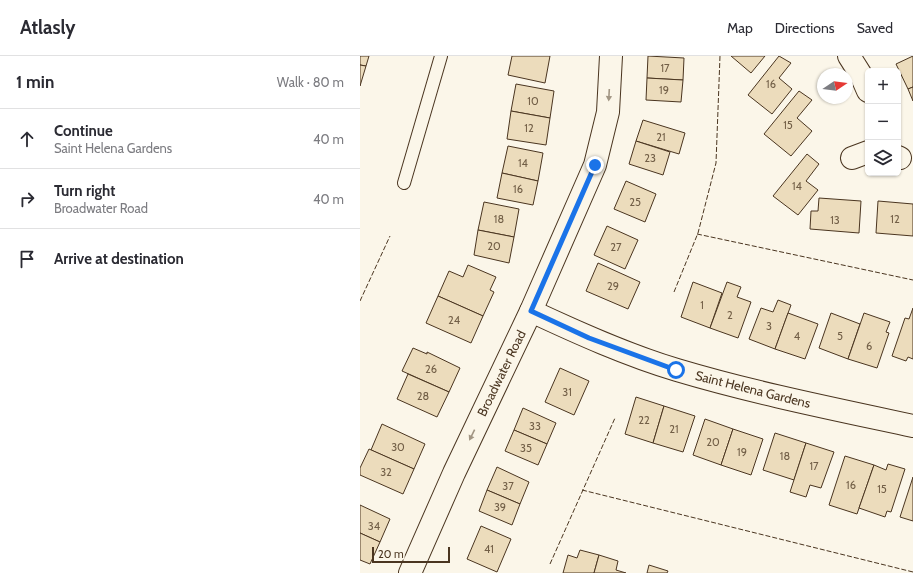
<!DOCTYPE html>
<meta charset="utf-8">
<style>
:root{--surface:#fff;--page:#f7f7f7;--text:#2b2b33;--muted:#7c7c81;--line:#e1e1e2}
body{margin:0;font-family:Cabin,sans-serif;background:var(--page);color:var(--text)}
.controls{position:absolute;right:12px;top:12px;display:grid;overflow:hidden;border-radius:6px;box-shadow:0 1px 3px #0004}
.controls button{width:36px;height:36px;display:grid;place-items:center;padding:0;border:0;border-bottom:1px solid var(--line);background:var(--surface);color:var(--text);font:20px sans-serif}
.compass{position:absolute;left:457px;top:12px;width:36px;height:36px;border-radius:50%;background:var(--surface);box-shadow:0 1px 3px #0004;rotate:77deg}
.scale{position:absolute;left:12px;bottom:10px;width:78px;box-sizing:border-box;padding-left:4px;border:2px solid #4a3520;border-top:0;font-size:11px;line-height:14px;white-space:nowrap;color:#4a3520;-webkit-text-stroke:3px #fbf6e9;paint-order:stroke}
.stop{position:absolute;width:12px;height:12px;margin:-9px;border:3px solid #1a73e8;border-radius:50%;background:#fff}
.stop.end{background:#1a73e8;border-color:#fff;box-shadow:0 1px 4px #0008}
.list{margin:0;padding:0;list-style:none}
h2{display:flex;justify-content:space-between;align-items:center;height:52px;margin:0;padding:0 16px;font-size:17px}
h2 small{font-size:13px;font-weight:400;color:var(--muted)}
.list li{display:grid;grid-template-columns:26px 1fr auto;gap:12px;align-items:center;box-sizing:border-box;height:60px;padding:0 16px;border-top:1px solid var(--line)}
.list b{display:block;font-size:15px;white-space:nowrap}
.list p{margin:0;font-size:13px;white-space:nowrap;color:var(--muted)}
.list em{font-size:13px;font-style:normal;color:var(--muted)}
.icon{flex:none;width:22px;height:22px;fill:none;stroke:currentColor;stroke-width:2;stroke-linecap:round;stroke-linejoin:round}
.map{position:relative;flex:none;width:553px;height:517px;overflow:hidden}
header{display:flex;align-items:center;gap:24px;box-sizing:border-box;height:56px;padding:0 20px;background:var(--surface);border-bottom:1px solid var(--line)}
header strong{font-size:19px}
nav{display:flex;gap:22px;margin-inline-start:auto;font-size:14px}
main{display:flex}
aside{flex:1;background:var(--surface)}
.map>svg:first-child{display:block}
</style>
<header>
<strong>Atlasly</strong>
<nav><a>Map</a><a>Directions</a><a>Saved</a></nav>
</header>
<main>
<aside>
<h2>1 min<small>Walk · 80 m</small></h2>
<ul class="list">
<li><svg class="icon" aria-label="ahead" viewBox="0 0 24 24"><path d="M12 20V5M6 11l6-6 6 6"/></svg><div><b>Continue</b><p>Saint Helena Gardens</p></div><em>40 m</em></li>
<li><svg class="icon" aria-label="right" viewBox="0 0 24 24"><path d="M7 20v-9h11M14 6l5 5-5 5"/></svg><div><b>Turn right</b><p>Broadwater Road</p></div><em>40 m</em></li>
<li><svg class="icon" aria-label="arrive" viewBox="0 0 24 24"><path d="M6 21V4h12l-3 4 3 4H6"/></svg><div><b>Arrive at destination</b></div></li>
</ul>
</aside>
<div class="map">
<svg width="553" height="517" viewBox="0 0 553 517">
<rect width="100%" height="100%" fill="#fbf6e9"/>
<g fill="#ecdcbc" stroke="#4a3520">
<polygon points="0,0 9,0 6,10 0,9"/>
<polygon points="152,0 190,0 185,27 148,19"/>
<polygon points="288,0 324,2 323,24 287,22"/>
<polygon points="371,0 405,0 391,17"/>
<polygon points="419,0 431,7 419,22 432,33 412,58 388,39"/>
<polygon points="553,0 553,31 548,33 536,8"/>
<polygon points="0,9 6,10 0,30"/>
<polygon points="287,22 323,24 321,46 286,44"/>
<polygon points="156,28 194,35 190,62 151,55"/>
<polygon points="553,31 553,45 548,33"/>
<polygon points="439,35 452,44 437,62 452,75 431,100 404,78"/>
<polygon points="151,55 190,62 186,89 147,83"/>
<polygon points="283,64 325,77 319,98 276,85"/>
<polygon points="276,85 310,96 303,119 269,108"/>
<polygon points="148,90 183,97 178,125 142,117"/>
<polygon points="447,98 459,108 446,125 458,134 438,159 413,140"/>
<polygon points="142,117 178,125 173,149 137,142"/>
<polygon points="266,125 296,138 285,166 254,153"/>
<polygon points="459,142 501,145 499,177 450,173 451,155 458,155"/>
<polygon points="518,145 553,148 553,180 516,177"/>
<polygon points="124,146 159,153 154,181 118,174"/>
<polygon points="247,170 278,184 265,213 234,199"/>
<polygon points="118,174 154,181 149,207 114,199"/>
<polygon points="238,207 280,226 268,253 226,235"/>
<polygon points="108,209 136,221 130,234 134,236 123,260 78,240 89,215 103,221"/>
<polygon points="333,226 362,237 350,272 321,261"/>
<polygon points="367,226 381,231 377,241 391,246 378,282 350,272"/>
<polygon points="78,240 123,260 111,287 66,267"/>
<polygon points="418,244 431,249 415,293 389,283 401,252 413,256"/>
<polygon points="553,252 553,303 548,301 546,305 532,300 545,262 549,263"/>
<polygon points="428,257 458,268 445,303 415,293"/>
<polygon points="471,257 500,268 488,303 459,292"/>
<polygon points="504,257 530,266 526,276 529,277 517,312 488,303"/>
<polygon points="53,292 67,298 67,296 100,312 89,336 42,315"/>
<polygon points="200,312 229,325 214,359 185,346"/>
<polygon points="48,318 89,336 77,361 37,343"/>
<polygon points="276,341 304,350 293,387 265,378"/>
<polygon points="304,350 335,360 323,396 293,387"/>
<polygon points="163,352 196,367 187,388 154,374"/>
<polygon points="345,363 373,373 361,409 333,399"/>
<polygon points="22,368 65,388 54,413 11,394"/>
<polygon points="373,373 403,383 391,419 361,409"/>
<polygon points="154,374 187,388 178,409 145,395"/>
<polygon points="415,377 446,387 434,424 403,414"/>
<polygon points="446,387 474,396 461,432 450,429 446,441 430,436"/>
<polygon points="9,393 54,413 43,438 0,419 0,412"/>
<polygon points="485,400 514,409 497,458 469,449"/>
<polygon points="528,408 545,413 531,456 527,455 525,461 499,452 514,409 526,414"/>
<polygon points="137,411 169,426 160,448 127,434"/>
<polygon points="553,421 553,465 540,461"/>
<polygon points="127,434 160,448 152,469 119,455"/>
<polygon points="0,449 30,463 20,486 0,477"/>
<polygon points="121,470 151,483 137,516 107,503"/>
<polygon points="0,477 20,486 10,508 0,504"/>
<polygon points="220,494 239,499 234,517 203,517 208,499 217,502"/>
<polygon points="239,499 258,505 256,514 266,517 234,517"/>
<polygon points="289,509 308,515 307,517 287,517"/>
</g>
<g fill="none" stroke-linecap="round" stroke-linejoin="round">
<defs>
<polyline id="lane" points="44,127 81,0"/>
<g id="street">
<polyline points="489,0 501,19 508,35"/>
<polyline points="538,101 540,102"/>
<polyline points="492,102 508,96"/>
<path d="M 171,255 C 218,277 267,299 317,314 C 394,337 474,353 553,370"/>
<polyline points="50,517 94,417 171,255 235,109 248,56 251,0"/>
</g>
</defs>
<use href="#lane" stroke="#4a3520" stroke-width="14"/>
<use href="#street" stroke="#4a3520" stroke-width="24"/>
<use href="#lane" stroke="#fbf6e9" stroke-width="12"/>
<use href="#street" stroke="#fbf6e9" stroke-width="22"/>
<g stroke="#4a3520" stroke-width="1" stroke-dasharray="5 2" stroke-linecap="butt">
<polyline points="337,178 553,224"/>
<polyline points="314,236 338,177 356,107 360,0"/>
<polyline points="0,245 30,180"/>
<polyline points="222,434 553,516"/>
<polyline points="190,508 255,362"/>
</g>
</g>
<defs><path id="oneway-solid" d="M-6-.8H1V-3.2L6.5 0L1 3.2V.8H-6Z"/></defs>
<g fill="#a29684">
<use href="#oneway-solid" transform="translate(249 39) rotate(93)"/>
<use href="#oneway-solid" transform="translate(112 379) rotate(116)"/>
</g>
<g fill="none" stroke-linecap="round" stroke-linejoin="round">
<polyline stroke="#1a73e8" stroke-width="5" points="235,109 171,255 229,282 316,314"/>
</g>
<g text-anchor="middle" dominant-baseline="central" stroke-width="3" stroke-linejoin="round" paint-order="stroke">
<g font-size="11" fill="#725f47">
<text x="305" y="12">17</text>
<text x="411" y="28">16</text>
<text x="304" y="34">19</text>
<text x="173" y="45">10</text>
<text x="428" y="69">15</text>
<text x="169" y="72">12</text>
<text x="301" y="81">21</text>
<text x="290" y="102">23</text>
<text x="163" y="107">14</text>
<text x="437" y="130">14</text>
<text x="158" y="133">16</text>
<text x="275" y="146">25</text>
<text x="139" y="163">18</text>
<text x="535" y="163">12</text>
<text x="475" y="164">13</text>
<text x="134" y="190">20</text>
<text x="256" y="191">27</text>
<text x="253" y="230">29</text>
<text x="342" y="249">1</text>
<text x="370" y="259">2</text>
<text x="94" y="264">24</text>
<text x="409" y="270">3</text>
<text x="437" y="280">4</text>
<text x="480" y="280">5</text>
<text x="509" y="290">6</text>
<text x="71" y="313">26</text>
<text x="207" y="336">31</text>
<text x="63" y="340">28</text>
<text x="284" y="364">22</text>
<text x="175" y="370">33</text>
<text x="314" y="373">21</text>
<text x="353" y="386">20</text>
<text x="38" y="391">30</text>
<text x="166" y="392">35</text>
<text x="382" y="396">19</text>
<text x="425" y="400">18</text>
<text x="454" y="410">17</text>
<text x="26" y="416">32</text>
<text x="491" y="429">16</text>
<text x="148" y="430">37</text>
<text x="522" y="433">15</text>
<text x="140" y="451">39</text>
<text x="14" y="470">34</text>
<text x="129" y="493">41</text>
</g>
<g font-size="13" fill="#4a3520" stroke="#fbf6e9">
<text transform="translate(141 317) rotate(-64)">Broadwater Road</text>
<text transform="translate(393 333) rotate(14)">Saint Helena Gardens</text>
</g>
</g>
</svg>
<div class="controls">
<button>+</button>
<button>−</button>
<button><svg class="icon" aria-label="layers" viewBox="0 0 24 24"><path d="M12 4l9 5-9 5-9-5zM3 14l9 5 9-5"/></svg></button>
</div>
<svg class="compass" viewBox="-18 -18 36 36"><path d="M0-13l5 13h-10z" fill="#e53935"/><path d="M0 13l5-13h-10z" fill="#7c7c81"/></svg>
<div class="scale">20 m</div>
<div class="stop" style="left:316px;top:314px"></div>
<div class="stop end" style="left:235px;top:109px"></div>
</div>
</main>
